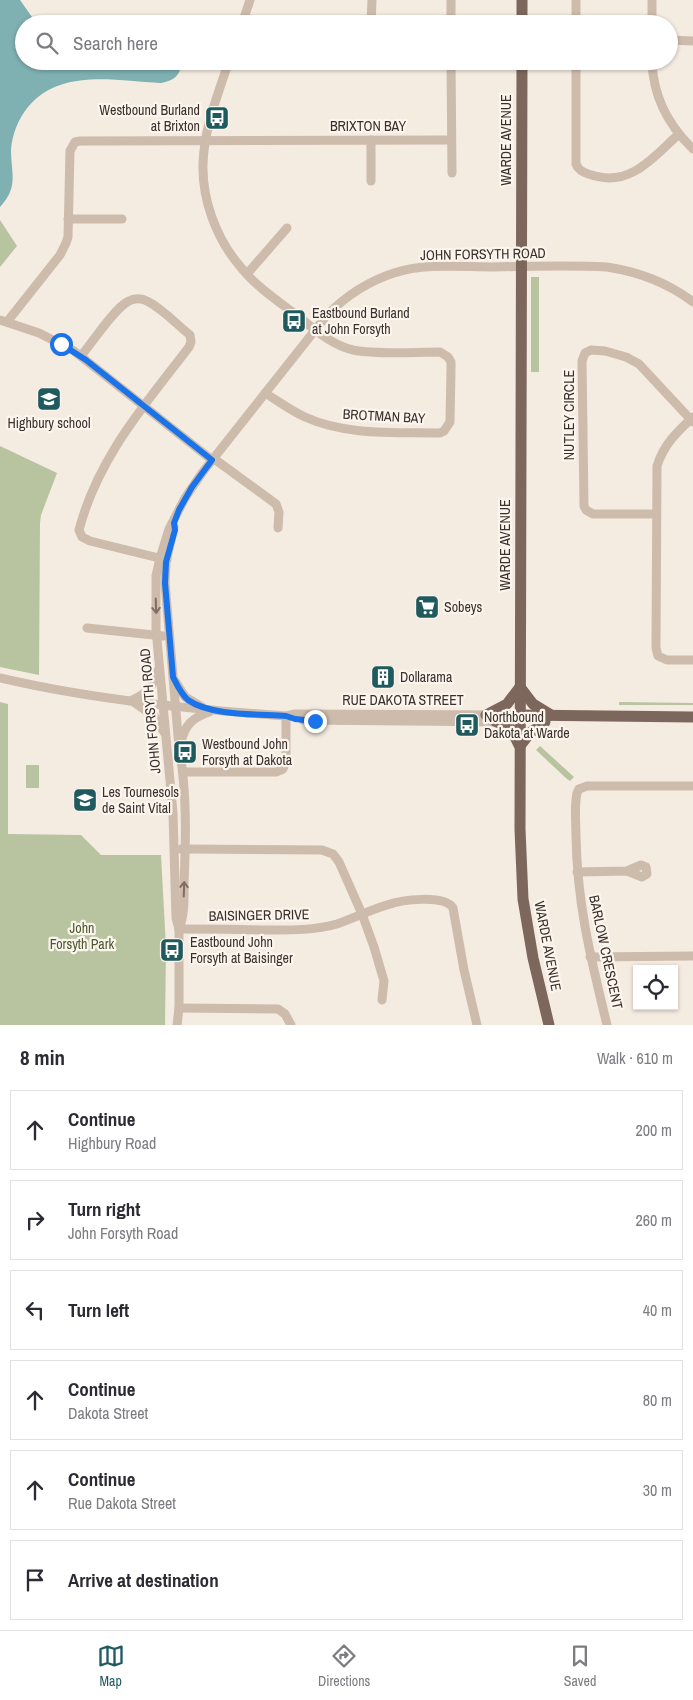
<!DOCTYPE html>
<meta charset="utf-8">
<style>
:root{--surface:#fff;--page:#f2f2f3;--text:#2b2b33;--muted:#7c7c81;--line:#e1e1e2;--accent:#1f5a5e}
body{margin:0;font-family:"Archivo Narrow",sans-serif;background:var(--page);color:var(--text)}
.controls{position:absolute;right:15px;bottom:15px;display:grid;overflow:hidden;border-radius:0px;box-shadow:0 1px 4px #0004}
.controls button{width:45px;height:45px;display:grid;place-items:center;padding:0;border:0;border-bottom:1px solid var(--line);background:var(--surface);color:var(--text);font:25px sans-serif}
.stop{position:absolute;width:15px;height:15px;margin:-11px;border:4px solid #1a73e8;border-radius:50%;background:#fff}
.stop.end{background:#1a73e8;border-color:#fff;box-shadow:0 1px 5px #0008}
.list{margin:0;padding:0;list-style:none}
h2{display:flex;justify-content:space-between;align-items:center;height:65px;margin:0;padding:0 20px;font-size:21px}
h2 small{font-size:16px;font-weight:400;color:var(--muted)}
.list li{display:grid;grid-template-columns:32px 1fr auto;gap:15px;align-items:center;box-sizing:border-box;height:80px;margin:0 10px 10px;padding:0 10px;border:1px solid var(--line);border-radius:0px}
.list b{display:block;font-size:19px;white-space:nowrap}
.list p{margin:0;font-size:16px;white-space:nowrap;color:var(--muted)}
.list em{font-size:16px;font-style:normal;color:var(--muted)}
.icon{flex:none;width:28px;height:28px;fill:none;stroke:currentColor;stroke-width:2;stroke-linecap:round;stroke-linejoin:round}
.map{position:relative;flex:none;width:693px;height:1025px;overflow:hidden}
.search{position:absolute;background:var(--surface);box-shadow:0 1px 4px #0004;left:15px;right:15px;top:15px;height:55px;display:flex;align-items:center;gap:12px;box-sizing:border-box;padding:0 18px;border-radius:28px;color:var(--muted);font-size:19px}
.sheet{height:605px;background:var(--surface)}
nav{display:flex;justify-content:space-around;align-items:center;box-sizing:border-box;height:70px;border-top:1px solid var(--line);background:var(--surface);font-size:14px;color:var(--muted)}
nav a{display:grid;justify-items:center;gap:2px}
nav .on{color:var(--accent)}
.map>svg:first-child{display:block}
</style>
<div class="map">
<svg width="693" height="1025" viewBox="0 0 693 1025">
<rect width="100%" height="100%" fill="#f4ebe1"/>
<g fill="#b8c4a0">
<polygon points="0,220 17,246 0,267"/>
<rect x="531" y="277" width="8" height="95"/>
<polygon points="0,446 57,473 41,515 40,523 39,675 0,667"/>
<polygon points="0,702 8,704 8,834 81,835 101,855 161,855 166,947 165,1025 0,1025"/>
<polygon points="619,702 693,703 693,705 619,705"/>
<polygon points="540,746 574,777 570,781 567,779 536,750"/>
<rect x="26" y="765" width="13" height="23"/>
</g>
<path fill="#7fb0b2" d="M 0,0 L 20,0 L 32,17 L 40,24 L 24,24 L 24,61 L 182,61 L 182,63 C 180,76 173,81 161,83 C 115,81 61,68 28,107 C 18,119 12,135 11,150 C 11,173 19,187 0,207 Z"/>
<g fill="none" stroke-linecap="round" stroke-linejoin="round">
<g stroke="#cdbbac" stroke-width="9">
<polyline points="652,0 652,24"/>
<polyline points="242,24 250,0"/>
<polyline points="371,24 372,0"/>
<polyline points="451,24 451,0"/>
<polyline points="576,24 576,0"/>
<polyline points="669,40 693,41"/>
<path d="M 229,61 C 218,94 204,128 203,164 C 202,199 216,238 239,265 C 255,286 278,301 299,317 C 315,330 332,345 353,350 C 379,355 414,352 440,352 L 448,357 L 451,362 L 451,370 L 450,422 L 444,431 L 440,433 C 395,432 347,436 305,417 C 291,411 278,401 265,393"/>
<polyline points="451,61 452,173"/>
<path d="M 576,61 L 576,164 C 579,172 588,174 595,176 C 632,186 654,156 679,134"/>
<path d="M 652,61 C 653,97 668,125 693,149"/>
<polyline points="371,140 371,181"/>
<polyline points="68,219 122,219"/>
<polyline points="247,274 287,228"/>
<polyline points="0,320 39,333 74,351 212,460"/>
<polyline points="7,322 60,255 66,243 68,237 70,151 75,142 80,141 451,140"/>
<path d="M 81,356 C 92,343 115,307 129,301 C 134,298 142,298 147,301 C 163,309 176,324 190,335 L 191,342 L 189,347 C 145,405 98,457 79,530 L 82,537 L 90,541 L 167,560"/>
<path d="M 693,417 C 677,432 664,444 657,466 L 656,648 L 658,656 L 667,660 L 693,660"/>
<polyline points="213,458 276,504 279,512 278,528"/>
<polyline points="656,514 593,514 586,510 584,506 582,361 585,353 591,350 605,351 626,357 639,364 693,422"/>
<path d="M 174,527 L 166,562 L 165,583 L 179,747 C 187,792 186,838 184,883 C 184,898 185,914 179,929"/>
<polyline points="87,628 163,636"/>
<path d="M 0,678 C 94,700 190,709 286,716 L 294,714 L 520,715"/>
<polyline points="175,681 185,697 202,707"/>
<path d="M 130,701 C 146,694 154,687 158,670"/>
<polyline points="135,703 154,716 164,732"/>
<polyline points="303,720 520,722"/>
<path d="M 181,742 C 185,725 192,718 209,712"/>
<polyline points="183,772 276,772 283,769 286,761 286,716"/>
<polyline points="181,849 322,850 333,854 339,862 362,914 374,947 384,981 382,1000"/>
<polyline points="577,872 627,871 642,877 647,874 646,867 641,865 627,871"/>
<path d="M 179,929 C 206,929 233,929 260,930 C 286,930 312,931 337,924 C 354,918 370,910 387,905 C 401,900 444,894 453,908 L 464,970 L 477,1025"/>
<polyline points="590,957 693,956"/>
<polyline points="179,1008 278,1009 285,1014 291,1025"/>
<path d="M 177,1025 L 179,1008 L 179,929 L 176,918 L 173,813 L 156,629 L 156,576 L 160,558 L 169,529 L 185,498 L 202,473 L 327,315 C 346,296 369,281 394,273 C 425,263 461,267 493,267 C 531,266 569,265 607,267 C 639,272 667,282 693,302"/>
<path d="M 607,1025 C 591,959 577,904 576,836 C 576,822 574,807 577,793 L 579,789 L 587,786 L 693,786"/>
</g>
<g stroke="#7d675c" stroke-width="11">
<polyline points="522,24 522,0"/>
<polyline points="522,61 520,829 523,899 533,958 549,1025"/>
<polyline points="520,687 533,704 551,715"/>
<polyline points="486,715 507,704 520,687"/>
<polyline points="520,715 693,717"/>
<polyline points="495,721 511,729 519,745"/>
<polyline points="520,746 530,733 545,722"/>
</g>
</g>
<defs><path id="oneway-shaft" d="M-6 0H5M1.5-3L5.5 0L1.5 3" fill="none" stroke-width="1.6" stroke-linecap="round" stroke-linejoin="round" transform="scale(1.25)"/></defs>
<g stroke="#7d6f65">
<use href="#oneway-shaft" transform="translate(156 606) rotate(88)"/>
<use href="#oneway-shaft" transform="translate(184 889) rotate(-88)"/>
</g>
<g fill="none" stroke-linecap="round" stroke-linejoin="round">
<path stroke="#1a73e8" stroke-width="6" d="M 61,344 L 86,360 L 212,460 L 192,487 L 179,510 L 174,523 L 175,530 L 166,562 L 165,583 L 173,677 C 177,685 181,694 188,700 C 210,716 259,714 286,716 L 295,719 L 315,721"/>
</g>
<defs>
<symbol id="bus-square" viewBox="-11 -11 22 22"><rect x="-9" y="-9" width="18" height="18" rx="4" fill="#1f5a5e" stroke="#fbf5ee"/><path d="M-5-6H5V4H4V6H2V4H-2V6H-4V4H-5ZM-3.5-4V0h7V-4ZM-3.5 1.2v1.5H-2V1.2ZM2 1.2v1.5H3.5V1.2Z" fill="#fff"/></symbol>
<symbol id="school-square" viewBox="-11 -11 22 22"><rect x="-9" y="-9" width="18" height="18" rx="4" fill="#1f5a5e" stroke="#fbf5ee"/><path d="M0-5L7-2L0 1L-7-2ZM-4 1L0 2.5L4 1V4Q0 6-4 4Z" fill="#fff"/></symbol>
<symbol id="supermarket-square" viewBox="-11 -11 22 22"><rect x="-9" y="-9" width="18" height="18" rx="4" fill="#1f5a5e" stroke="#fbf5ee"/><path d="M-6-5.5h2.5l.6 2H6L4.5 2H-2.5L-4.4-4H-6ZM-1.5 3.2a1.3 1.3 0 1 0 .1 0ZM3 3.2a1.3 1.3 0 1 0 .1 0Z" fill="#fff"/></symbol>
<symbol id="building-square" viewBox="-11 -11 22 22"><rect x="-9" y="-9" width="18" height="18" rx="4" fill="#1f5a5e" stroke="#fbf5ee"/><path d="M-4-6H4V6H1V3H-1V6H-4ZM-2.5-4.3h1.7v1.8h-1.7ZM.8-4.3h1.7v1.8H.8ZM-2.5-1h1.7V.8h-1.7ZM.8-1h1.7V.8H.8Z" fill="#fff"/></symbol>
</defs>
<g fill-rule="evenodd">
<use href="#bus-square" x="203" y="104" width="28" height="28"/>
<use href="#bus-square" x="280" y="307" width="28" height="28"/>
<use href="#school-square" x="35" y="385" width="28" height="28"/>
<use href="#supermarket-square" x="413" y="593" width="28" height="28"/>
<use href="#building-square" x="369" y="663" width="28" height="28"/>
<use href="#bus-square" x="453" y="711" width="28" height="28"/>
<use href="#bus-square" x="171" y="738" width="28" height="28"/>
<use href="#school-square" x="71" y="786" width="28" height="28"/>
<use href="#bus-square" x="158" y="936" width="28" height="28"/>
</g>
<g text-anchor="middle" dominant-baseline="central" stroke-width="4.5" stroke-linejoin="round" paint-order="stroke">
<g font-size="14" fill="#3b302b" stroke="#fbf5ee" text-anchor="start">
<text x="200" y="110" text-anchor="end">Westbound Burland<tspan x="200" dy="16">at Brixton</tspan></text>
<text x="312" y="313">Eastbound Burland<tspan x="312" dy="16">at John Forsyth</tspan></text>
<text x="49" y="423" text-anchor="middle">Highbury school</text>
<text x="444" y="607">Sobeys</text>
<text x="400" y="677">Dollarama</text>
<text x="484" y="717">Northbound<tspan x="484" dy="16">Dakota at Warde</tspan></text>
<text x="202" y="744">Westbound John<tspan x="202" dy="16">Forsyth at Dakota</tspan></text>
<text x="102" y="792">Les Tournesols<tspan x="102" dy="16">de Saint Vital</tspan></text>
<text x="190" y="942">Eastbound John<tspan x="190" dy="16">Forsyth at Baisinger</tspan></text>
</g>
<g font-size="14" fill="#3b302b" stroke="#fbf5ee">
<text x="368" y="126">BRIXTON BAY</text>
<text transform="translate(506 140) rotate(-90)">WARDE AVENUE</text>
<text transform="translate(483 254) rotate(-1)">JOHN FORSYTH ROAD</text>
<text transform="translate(569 415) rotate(-90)">NUTLEY CIRCLE</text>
<text transform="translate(384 416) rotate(3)">BROTMAN BAY</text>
<text transform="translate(505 545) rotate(-90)">WARDE AVENUE</text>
<text x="403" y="700">RUE DAKOTA STREET</text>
<text transform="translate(150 711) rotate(-95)">JOHN FORSYTH ROAD</text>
<text transform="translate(259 915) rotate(-1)">BAISINGER DRIVE</text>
<text transform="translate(548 946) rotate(79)">WARDE AVENUE</text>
<text transform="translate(606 952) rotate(78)">BARLOW CRESCENT</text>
</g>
<g font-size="14" fill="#4a5a2e" stroke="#fbf5ee">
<text x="82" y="928">John<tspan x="82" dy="16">Forsyth Park</tspan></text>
</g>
</g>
</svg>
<div class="controls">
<button><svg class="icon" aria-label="locate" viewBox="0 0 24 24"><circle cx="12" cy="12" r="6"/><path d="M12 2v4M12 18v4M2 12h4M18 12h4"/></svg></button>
</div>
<div class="stop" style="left:61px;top:344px"></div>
<div class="stop end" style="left:315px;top:721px"></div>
<div class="search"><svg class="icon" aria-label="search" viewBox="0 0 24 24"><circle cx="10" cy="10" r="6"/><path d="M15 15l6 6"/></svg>Search here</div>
</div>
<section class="sheet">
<h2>8 min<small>Walk · 610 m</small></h2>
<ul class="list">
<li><svg class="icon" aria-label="ahead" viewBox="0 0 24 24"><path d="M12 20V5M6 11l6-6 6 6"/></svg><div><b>Continue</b><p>Highbury Road</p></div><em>200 m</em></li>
<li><svg class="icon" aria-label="right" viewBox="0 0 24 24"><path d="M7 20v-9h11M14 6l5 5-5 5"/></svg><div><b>Turn right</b><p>John Forsyth Road</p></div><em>260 m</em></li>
<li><svg class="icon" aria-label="left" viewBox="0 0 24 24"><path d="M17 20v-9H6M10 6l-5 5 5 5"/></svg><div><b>Turn left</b></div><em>40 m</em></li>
<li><svg class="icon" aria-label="ahead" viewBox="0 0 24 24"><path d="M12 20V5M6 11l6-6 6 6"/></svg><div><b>Continue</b><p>Dakota Street</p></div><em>80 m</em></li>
<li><svg class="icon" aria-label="ahead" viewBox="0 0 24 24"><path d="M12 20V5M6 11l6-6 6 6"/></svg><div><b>Continue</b><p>Rue Dakota Street</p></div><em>30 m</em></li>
<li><svg class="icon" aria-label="arrive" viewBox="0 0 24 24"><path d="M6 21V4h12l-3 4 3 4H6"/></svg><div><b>Arrive at destination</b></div></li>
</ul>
</section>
<nav>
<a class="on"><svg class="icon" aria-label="map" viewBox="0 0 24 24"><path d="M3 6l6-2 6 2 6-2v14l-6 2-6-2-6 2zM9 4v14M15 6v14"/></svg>Map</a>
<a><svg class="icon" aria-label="directions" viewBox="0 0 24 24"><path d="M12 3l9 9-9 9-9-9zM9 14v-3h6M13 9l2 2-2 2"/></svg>Directions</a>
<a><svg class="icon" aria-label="saved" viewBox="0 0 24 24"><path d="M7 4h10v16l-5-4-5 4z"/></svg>Saved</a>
</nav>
